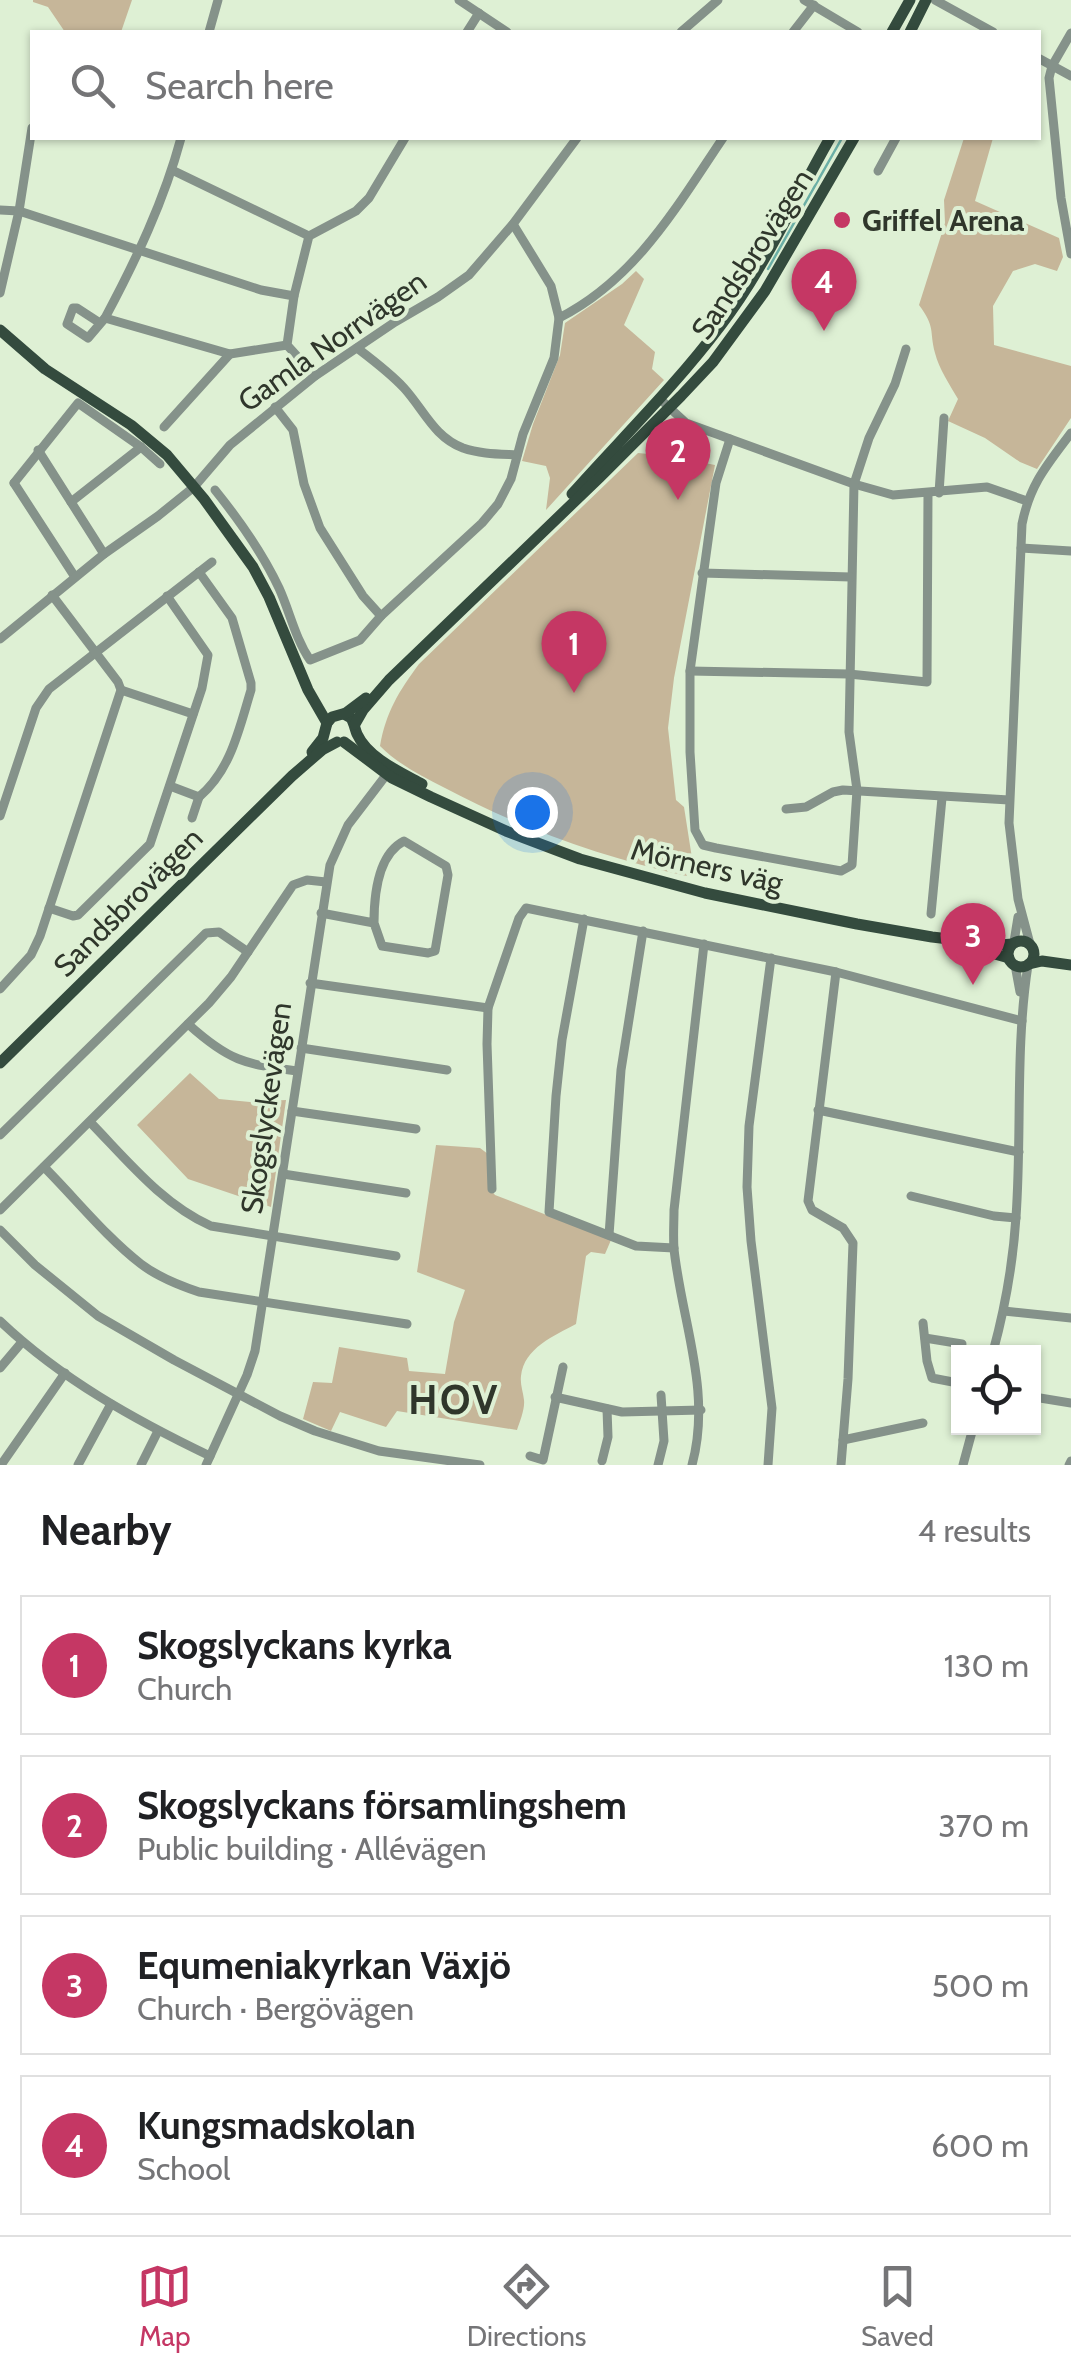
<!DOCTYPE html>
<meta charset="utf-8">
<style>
:root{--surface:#fff;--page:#f2f2f2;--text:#202124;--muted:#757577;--line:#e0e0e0;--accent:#c53764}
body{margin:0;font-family:Cabin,sans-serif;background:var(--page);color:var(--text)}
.controls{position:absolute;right:30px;bottom:30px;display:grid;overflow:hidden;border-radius:0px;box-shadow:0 2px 8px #0004}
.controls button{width:90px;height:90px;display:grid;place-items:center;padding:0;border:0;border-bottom:2px solid var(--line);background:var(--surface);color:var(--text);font:50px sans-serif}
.you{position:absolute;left:532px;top:812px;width:35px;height:35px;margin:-25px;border:8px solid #fff;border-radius:50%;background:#1a73e8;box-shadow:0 0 0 15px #1a73e833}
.badge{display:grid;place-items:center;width:65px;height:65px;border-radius:50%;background:var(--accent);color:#fff;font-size:32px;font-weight:700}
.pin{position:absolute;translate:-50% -82px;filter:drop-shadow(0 2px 5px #0008)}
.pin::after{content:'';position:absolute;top:52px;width:35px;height:30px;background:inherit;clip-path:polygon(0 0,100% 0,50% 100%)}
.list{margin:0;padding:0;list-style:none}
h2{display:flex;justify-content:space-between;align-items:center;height:130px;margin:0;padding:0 40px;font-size:42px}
h2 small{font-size:32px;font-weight:400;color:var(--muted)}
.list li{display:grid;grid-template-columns:65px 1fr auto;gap:30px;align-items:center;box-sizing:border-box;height:140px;margin:0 20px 20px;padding:0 20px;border:2px solid var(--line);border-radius:0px}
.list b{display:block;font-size:38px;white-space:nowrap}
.list p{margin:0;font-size:32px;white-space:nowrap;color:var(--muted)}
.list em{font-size:32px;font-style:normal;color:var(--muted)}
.icon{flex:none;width:55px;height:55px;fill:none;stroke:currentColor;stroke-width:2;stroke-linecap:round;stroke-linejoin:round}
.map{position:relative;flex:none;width:1071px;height:1465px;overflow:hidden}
.search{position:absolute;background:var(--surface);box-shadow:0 2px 8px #0004;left:30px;right:30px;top:30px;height:110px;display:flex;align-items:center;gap:25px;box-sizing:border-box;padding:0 35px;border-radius:0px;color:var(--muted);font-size:38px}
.sheet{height:770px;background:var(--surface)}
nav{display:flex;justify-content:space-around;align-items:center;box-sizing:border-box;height:140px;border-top:2px solid var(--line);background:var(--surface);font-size:28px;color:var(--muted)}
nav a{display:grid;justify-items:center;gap:5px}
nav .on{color:var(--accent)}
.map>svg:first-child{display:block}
</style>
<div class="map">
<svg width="1071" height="1465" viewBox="0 0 1071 1465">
<rect width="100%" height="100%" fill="#def0d4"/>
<g fill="#c6b699">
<polygon points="33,0 132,0 121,32 65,32 48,7 33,2"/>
<path d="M 964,138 L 993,138 L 975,201 L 1059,238 L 1063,257 L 1057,271 L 1035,264 L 1013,271 L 993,306 L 994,345 L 1071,366 L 1071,418 L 1037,469 L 1020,462 L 985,438 L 948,421 L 958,399 C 950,385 939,369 935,353 C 929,330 936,328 919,305 L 945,223 L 944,200 Z"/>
<polygon points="636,271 644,279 624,325 655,352 652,369 664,380 546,510 550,478 546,466 522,461 533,424 560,355 565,323 622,284"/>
<path d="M 638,453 L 669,456 L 715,465 L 674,678 L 668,728 L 676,800 L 684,807 L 694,871 L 687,876 C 602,857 522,829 445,788 C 422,776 399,765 380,746 C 386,712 399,691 419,664 Z"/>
<polygon points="190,1073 219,1099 250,1102 286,1100 271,1207 188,1179 137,1125"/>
<path d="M 436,1145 L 480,1148 L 488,1154 L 488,1186 L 495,1195 L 611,1240 L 605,1254 L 591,1252 L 586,1256 L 576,1324 C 554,1336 524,1348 521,1376 C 520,1385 523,1391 524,1400 C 525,1409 520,1421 517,1430 L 397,1411 L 386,1427 L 340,1412 L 331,1431 L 303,1419 L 313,1382 L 332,1383 L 339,1347 L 407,1358 L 409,1371 L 445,1374 L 454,1322 L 465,1290 L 417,1272 Z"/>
</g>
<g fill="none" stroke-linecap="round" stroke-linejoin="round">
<polyline stroke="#6bafa6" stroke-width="2.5" points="768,269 842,138"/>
<g stroke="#85928a" stroke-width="9">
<polyline points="459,0 507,32"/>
<polyline points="804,0 858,32"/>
<polyline points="935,0 993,32"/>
<polyline points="209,32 218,0"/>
<polyline points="467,32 479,13"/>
<polyline points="681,32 718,0"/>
<polyline points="793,32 814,5"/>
<polyline points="1071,33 1052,66 1049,78 1061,198 1071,254"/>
<polyline points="1038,58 1071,76"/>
<polyline points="172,170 309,236"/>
<polyline points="878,171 896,138"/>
<polyline points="0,210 19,211 261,290 294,296"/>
<polyline points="0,293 19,211 32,128"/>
<polyline points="105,318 230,354 287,345"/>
<path d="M 559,318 C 636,279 677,206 723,138"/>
<path d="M 100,323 L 77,308 L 73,308 L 67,324 L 88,338 L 105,318 C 136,260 164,201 181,138"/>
<path d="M 357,348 C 374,361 390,373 404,388 C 424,410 434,437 463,448 C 480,454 499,454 517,455"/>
<polyline points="315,376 287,345 294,296 309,236 356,211 369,198 405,138"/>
<polyline points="659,398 686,423 854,484 893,495 987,487 1027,501"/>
<polyline points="275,407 293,430 304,484 320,528 363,596 381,616"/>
<polyline points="164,427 230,354"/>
<polyline points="730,439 716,483 690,671 690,752 695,830 703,845 716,848 841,871 852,865 857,790 849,732 854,484 869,438 895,384 906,349"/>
<polyline points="38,450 104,554"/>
<polyline points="14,483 78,403 141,447 160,464"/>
<polyline points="14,483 75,577"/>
<path d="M 215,490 C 240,521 262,552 279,588 C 290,612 295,638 310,660 L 360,640 L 381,616 L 482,523 L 498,504 L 511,479 L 523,434 L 554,358 L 559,318 L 551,286 L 513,224"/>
<polyline points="939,493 944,418"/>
<polyline points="71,502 141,447"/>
<polyline points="1021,548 1071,551"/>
<polyline points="702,573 851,577"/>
<polyline points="0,639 104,554 158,516 194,487 230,445 315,376 395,322 438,297 469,275 513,224 577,138"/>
<polyline points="690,671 849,674 927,682 928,493"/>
<polyline points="121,690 193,714"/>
<path d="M 170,786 L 199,797 C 231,770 239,729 251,690 L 251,683 L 232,618 L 199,572"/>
<polyline points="786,809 806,807 833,792 843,790 1009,800"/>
<polyline points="0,816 36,708 49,689 212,562"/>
<polyline points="192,818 199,797"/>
<polyline points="49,908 73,916 78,915 150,844 202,688 208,655 167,596"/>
<path d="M 321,913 L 374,923 L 382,946 L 428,953 L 435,951 L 448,875 L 446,866 L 404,841 C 377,855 374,897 374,923"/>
<polyline points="931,914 942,798"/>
<polyline points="584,919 562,1040 556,1096 549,1212 636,1246 674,1248"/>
<polyline points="1014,942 1018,917"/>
<path d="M 1030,944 L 1018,899 L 1009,823 L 1022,524 C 1030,484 1047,465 1071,433"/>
<polyline points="1015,965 1020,992"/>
<polyline points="836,972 808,1201 812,1210 843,1228 853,1243 848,1379 841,1465"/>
<polyline points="310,983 488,1008"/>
<polyline points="0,989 31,955 40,936 121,690 118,682 52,595"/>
<path d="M 188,1024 C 229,1061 244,1064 297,1071"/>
<polyline points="301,1048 447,1070"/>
<polyline points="818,1110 1019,1152"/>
<polyline points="292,1111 416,1129"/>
<path d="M 90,1122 C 127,1160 162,1204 211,1226 L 396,1256"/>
<polyline points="0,1135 206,933 219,932 248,952"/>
<path d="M 44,1167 C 75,1198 106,1237 141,1264 C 158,1277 178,1285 199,1292 L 407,1324"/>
<polyline points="283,1174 406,1193"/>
<polyline points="492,1189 487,1044 488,1008 519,918 526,908 836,972 1022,1021"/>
<polyline points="911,1196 994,1216 1016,1218"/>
<polyline points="0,1210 209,1003 231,977 293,885 307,880 326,882"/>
<polyline points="0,1230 35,1265 98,1316 174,1360 280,1416 315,1431 379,1451 480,1465"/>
<polyline points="609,1235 621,1070 643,931"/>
<polyline points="1004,1311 1071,1318"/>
<path d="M 0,1321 C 61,1379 135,1420 210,1456"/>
<polyline points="923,1323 927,1361 932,1378 958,1383"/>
<polyline points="925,1338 962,1344"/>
<path d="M 993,1352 C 1005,1308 1013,1263 1016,1217 C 1022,1133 1015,1049 1028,965"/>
<polyline points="0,1368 22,1342"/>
<polyline points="555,1397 622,1412 701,1410"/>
<polyline points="1034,1397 1071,1403"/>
<polyline points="843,1440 923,1423"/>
<polyline points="530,1456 543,1460 563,1367"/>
<polyline points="602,1461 608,1437 607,1409"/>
<polyline points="1,1465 65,1373"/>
<polyline points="78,1465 111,1404"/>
<polyline points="141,1465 158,1431"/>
<polyline points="206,1465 247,1375 255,1351 330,865 348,825 390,770"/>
<polyline points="658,1465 664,1441 661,1395"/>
<path d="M 692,1465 C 712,1391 682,1323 674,1249 C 673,1236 674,1223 674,1210 L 704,944"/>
<polyline points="768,1465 772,1408 751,1241 747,1187 749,1126 771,958"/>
<polyline points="963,1465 973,1428"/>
<polyline points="1069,1465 1071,1461"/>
</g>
<g stroke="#344b3e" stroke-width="11">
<polyline points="892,32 910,0"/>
<polyline points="910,32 926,0"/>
<polyline points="0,330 45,369 131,425 167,455 204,499 253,567 269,597 308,690 327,723"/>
<path d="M 572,494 C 622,438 676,385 721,325 C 764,269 795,199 830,138"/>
<path d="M 344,714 L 351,718 C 354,723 355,729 357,734 C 368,758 400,772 422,784"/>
<polyline points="355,724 363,710 389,680 600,477 681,396 713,362 765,291 854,138"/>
<polyline points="344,742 392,778 431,797 506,831 580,859 705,893 857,924 932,937 1001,945 1012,944"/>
<polyline points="312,752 323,738 327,723 332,717 346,713 366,698"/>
<circle cx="1021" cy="954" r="13"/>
<polyline points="974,948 1009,958"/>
<polyline points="1029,964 1042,961 1071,965"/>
<polyline points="0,1063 292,776 322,750 337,742"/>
</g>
</g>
<circle fill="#c53764" stroke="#def0d4" stroke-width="4" cx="842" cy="220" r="10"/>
<g text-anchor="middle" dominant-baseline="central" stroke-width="8" stroke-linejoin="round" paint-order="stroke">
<g font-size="30" font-weight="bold" fill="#2f362b" stroke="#def0d4" text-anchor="start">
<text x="862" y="220">Griffel Arena</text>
</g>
<g font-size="30" fill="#2f362b" stroke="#def0d4">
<text transform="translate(752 254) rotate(-57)">Sandsbrovägen</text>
<text transform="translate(332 341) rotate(-35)">Gamla Norrvägen</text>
<text transform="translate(707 866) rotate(13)">Mörners väg</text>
<text transform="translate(128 902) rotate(-45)">Sandsbrovägen</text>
<text transform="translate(266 1108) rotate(-82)">Skogslyckevägen</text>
</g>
<g font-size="40" font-weight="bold" letter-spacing="2.5" fill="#2f362b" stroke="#def0d4">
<text x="454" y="1399">HOV</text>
</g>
</g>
</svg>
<div class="controls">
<button><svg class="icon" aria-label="locate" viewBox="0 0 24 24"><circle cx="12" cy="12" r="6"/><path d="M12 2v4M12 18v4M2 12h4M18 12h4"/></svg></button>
</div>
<div class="you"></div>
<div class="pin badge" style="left:574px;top:693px">1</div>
<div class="pin badge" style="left:678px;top:500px">2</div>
<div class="pin badge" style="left:973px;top:985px">3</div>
<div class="pin badge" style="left:824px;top:331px">4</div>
<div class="search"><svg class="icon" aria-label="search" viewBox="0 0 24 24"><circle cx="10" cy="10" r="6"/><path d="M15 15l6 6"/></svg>Search here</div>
</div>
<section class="sheet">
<h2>Nearby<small>4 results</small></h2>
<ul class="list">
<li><span class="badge">1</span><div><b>Skogslyckans kyrka</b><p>Church</p></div><em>130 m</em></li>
<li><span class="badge">2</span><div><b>Skogslyckans församlingshem</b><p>Public building · Allévägen</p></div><em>370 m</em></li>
<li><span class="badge">3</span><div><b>Equmeniakyrkan Växjö</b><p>Church · Bergövägen</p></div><em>500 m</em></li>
<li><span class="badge">4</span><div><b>Kungsmadskolan</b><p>School</p></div><em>600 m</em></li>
</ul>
</section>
<nav>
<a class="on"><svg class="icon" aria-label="map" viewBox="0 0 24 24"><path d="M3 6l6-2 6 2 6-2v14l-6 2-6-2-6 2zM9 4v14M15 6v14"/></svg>Map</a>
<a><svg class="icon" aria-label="directions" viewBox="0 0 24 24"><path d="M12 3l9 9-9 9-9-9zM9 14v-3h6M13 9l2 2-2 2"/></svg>Directions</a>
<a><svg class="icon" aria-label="saved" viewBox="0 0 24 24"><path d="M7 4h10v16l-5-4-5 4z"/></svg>Saved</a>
</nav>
